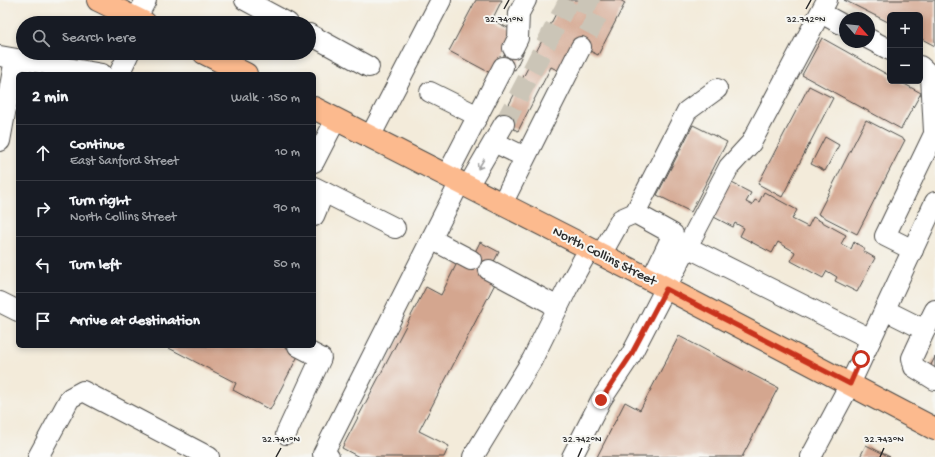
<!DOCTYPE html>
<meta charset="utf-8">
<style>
:root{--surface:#171b24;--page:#242831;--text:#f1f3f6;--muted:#9ea1a6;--line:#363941}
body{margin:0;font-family:"Gochi Hand",sans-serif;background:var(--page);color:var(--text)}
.controls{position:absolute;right:12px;top:12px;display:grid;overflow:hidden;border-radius:6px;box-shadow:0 2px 6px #0003}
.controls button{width:36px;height:36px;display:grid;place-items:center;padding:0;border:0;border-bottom:1px solid var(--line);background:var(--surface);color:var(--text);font:20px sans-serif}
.compass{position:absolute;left:839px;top:12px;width:36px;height:36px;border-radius:50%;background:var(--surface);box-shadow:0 2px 6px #0003;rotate:117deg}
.stop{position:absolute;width:12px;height:12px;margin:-9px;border:3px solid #c8321e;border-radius:50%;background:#fff}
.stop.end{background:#c8321e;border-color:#fff;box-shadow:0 1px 4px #0008}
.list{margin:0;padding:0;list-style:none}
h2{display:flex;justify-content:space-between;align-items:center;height:52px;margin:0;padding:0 16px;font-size:17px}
h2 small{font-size:13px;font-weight:400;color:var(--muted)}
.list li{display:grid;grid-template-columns:26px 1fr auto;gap:12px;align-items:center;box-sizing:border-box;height:56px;padding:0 16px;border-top:1px solid var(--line)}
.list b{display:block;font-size:15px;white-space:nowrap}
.list p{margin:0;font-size:13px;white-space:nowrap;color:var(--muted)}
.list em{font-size:13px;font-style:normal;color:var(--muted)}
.icon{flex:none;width:22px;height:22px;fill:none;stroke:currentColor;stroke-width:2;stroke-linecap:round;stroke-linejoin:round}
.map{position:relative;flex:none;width:935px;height:457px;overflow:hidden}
.search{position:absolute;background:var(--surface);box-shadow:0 2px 6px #0003;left:16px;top:16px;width:300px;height:44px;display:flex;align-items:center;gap:10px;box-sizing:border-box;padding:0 14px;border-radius:22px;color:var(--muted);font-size:15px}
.panel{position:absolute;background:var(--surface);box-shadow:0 2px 6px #0003;left:16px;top:72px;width:300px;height:276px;border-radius:6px}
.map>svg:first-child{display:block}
</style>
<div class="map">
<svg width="935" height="457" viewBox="0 0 935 457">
<rect width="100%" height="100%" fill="#f6f6f2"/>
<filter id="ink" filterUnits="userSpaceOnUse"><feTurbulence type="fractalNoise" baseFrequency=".025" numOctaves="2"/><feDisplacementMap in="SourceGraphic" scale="8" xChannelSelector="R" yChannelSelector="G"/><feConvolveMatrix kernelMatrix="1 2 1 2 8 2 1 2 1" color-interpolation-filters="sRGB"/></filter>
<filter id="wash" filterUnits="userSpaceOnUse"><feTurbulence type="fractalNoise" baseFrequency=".012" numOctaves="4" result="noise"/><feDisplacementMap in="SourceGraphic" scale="16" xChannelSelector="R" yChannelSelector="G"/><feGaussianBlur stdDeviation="0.9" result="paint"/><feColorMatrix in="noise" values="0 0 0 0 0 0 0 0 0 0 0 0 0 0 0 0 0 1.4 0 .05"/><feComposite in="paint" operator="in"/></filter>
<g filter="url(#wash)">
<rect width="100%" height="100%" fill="#f3ebda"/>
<g id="blocks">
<g fill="#d4a68f">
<polygon points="476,0 502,0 492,20 516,32 494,75 449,51"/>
<polygon points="563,0 620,0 625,3 598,55 576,44 561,72 551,67 518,131 500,122"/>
<polygon points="844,0 935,0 935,46 920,38 920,15 890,15 890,23"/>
<polygon points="822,38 890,76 890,81 899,81 921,93 901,129 802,75"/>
<polygon points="516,47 524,51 515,70 506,66"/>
<polygon points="809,86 833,98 782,197 758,184"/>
<polygon points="866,120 905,140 857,234 818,214"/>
<polygon points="693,125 727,142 691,212 657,195"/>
<polygon points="825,137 839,145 825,171 811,164"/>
<polygon points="728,181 751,193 746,202 752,205 755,200 759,202 764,192 797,210 792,219 808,227 813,217 846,235 841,244 851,249 854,242 864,248 863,251 875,258 857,292 835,281 837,277 827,271 823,278 791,261 795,252 778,242 772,253 740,236 744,228 735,223 733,227 710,215"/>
<polygon points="480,242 499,252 488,273 498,278 419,431 449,446 444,457 359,457 342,448 426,287 441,295 459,259 469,264"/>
<polygon points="679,336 778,388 742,457 597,457 625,402 640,410"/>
<polygon points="165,346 283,346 299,354 270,410 233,390 236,383"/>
<polygon points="935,357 935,370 930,367"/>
<polygon points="866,445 890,457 860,457"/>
</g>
</g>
</g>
<g filter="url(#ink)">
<use href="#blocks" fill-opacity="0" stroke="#494845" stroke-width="1"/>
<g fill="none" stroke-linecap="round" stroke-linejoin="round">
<g stroke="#cbc5b7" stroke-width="20" stroke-dasharray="20 10" stroke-linecap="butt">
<polyline points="578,0 600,11 581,47"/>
<polyline points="504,124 569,0"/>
</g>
<defs>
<g id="minor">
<polyline points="245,0 288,23"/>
<polyline points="827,0 751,143 729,167 687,247 871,339"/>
<polyline points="821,13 845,26"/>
<polyline points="136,19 146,0"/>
<polyline points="309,34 369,67"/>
<polyline points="869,39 890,50"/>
<polyline points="513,48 518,38 519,13 526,0"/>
<polyline points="0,56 102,74"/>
<polyline points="920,66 931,76 934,132"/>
<polyline points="119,74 129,53"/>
<polyline points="430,92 478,116"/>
<polyline points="370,137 441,0"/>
<polyline points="0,141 15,59"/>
<polyline points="494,142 525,157"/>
<polyline points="314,162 336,119"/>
<polyline points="447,175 503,67"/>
<polyline points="468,186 504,124"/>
<polyline points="314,187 395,228"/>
<polyline points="502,204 581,47"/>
<polyline points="314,216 324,192"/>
<polyline points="431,239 471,260"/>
<polyline points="913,250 885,236 935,132"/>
<polyline points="601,255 621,219 635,213"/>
<polyline points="489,270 558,307"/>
<polyline points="651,280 673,234 635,213 687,111 717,89"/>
<polyline points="0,302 18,311"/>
<polyline points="885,310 925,330 935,310"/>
<polyline points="925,330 912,358 914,367 935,380"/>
<polyline points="286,434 321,358 298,346"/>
<polyline points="38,457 70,398 83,391 209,457"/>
<polyline points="329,457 323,454 460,182"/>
<polyline points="473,457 532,360 567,289 589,249"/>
<polyline points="572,457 601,400 631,355 687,247"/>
<polyline points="811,457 850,384 935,202"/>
</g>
<g id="major">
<polyline points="98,0 145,23"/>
<polyline points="204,53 246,74"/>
<polyline points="314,108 651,280 935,429"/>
</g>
</defs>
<use href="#minor" stroke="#494845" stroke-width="22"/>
<use href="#major" stroke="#494845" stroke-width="24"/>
<use href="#minor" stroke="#fff" stroke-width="20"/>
<use href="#major" stroke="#fcba8e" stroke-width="22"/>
</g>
<defs><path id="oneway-shaft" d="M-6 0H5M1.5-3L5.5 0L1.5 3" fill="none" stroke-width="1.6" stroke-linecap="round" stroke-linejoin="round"/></defs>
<use stroke="#a0a0a0" href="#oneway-shaft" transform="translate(481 164) rotate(121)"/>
</g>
<g fill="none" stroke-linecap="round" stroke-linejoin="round" filter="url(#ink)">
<polyline stroke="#c8321e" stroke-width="5" points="601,400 631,355 666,289 850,384 861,359"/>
</g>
<path fill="none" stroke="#2b2b2b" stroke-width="1.5" d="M 504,9 L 509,0M 806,9 L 811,0M 276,457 L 281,448M 578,457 L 582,448M 880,457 L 884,448"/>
<g text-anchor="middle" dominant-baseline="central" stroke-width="4" stroke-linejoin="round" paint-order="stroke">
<g font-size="14" fill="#2b2b2b" stroke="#f6f6f2">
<text transform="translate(604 257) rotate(27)">North Collins Street</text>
</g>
</g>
<g font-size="10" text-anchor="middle" fill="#2b2b2b" stroke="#f6f6f2" stroke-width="4" stroke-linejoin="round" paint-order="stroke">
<text x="504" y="22">32.741°N</text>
<text x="806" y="22">32.742°N</text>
<text x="281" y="442">32.741°N</text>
<text x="582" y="442">32.742°N</text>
<text x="884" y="442">32.743°N</text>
</g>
</svg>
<div class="controls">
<button>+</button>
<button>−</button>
</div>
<svg class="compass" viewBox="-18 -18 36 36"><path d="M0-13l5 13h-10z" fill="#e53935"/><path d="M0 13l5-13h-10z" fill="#9ea1a6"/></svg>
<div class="stop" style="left:861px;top:359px"></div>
<div class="stop end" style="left:601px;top:400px"></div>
<div class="search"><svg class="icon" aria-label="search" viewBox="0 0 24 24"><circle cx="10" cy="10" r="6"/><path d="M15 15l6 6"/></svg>Search here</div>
<section class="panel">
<h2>2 min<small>Walk · 150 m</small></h2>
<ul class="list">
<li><svg class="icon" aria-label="ahead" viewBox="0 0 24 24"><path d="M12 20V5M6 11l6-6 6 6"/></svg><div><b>Continue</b><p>East Sanford Street</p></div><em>10 m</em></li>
<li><svg class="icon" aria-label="right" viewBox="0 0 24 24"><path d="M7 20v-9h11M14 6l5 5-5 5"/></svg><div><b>Turn right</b><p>North Collins Street</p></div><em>90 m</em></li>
<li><svg class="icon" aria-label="left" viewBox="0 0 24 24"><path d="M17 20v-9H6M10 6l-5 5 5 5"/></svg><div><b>Turn left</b></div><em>50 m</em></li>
<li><svg class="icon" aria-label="arrive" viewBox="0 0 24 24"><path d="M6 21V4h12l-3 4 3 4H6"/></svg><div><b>Arrive at destination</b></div></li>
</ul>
</section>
</div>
